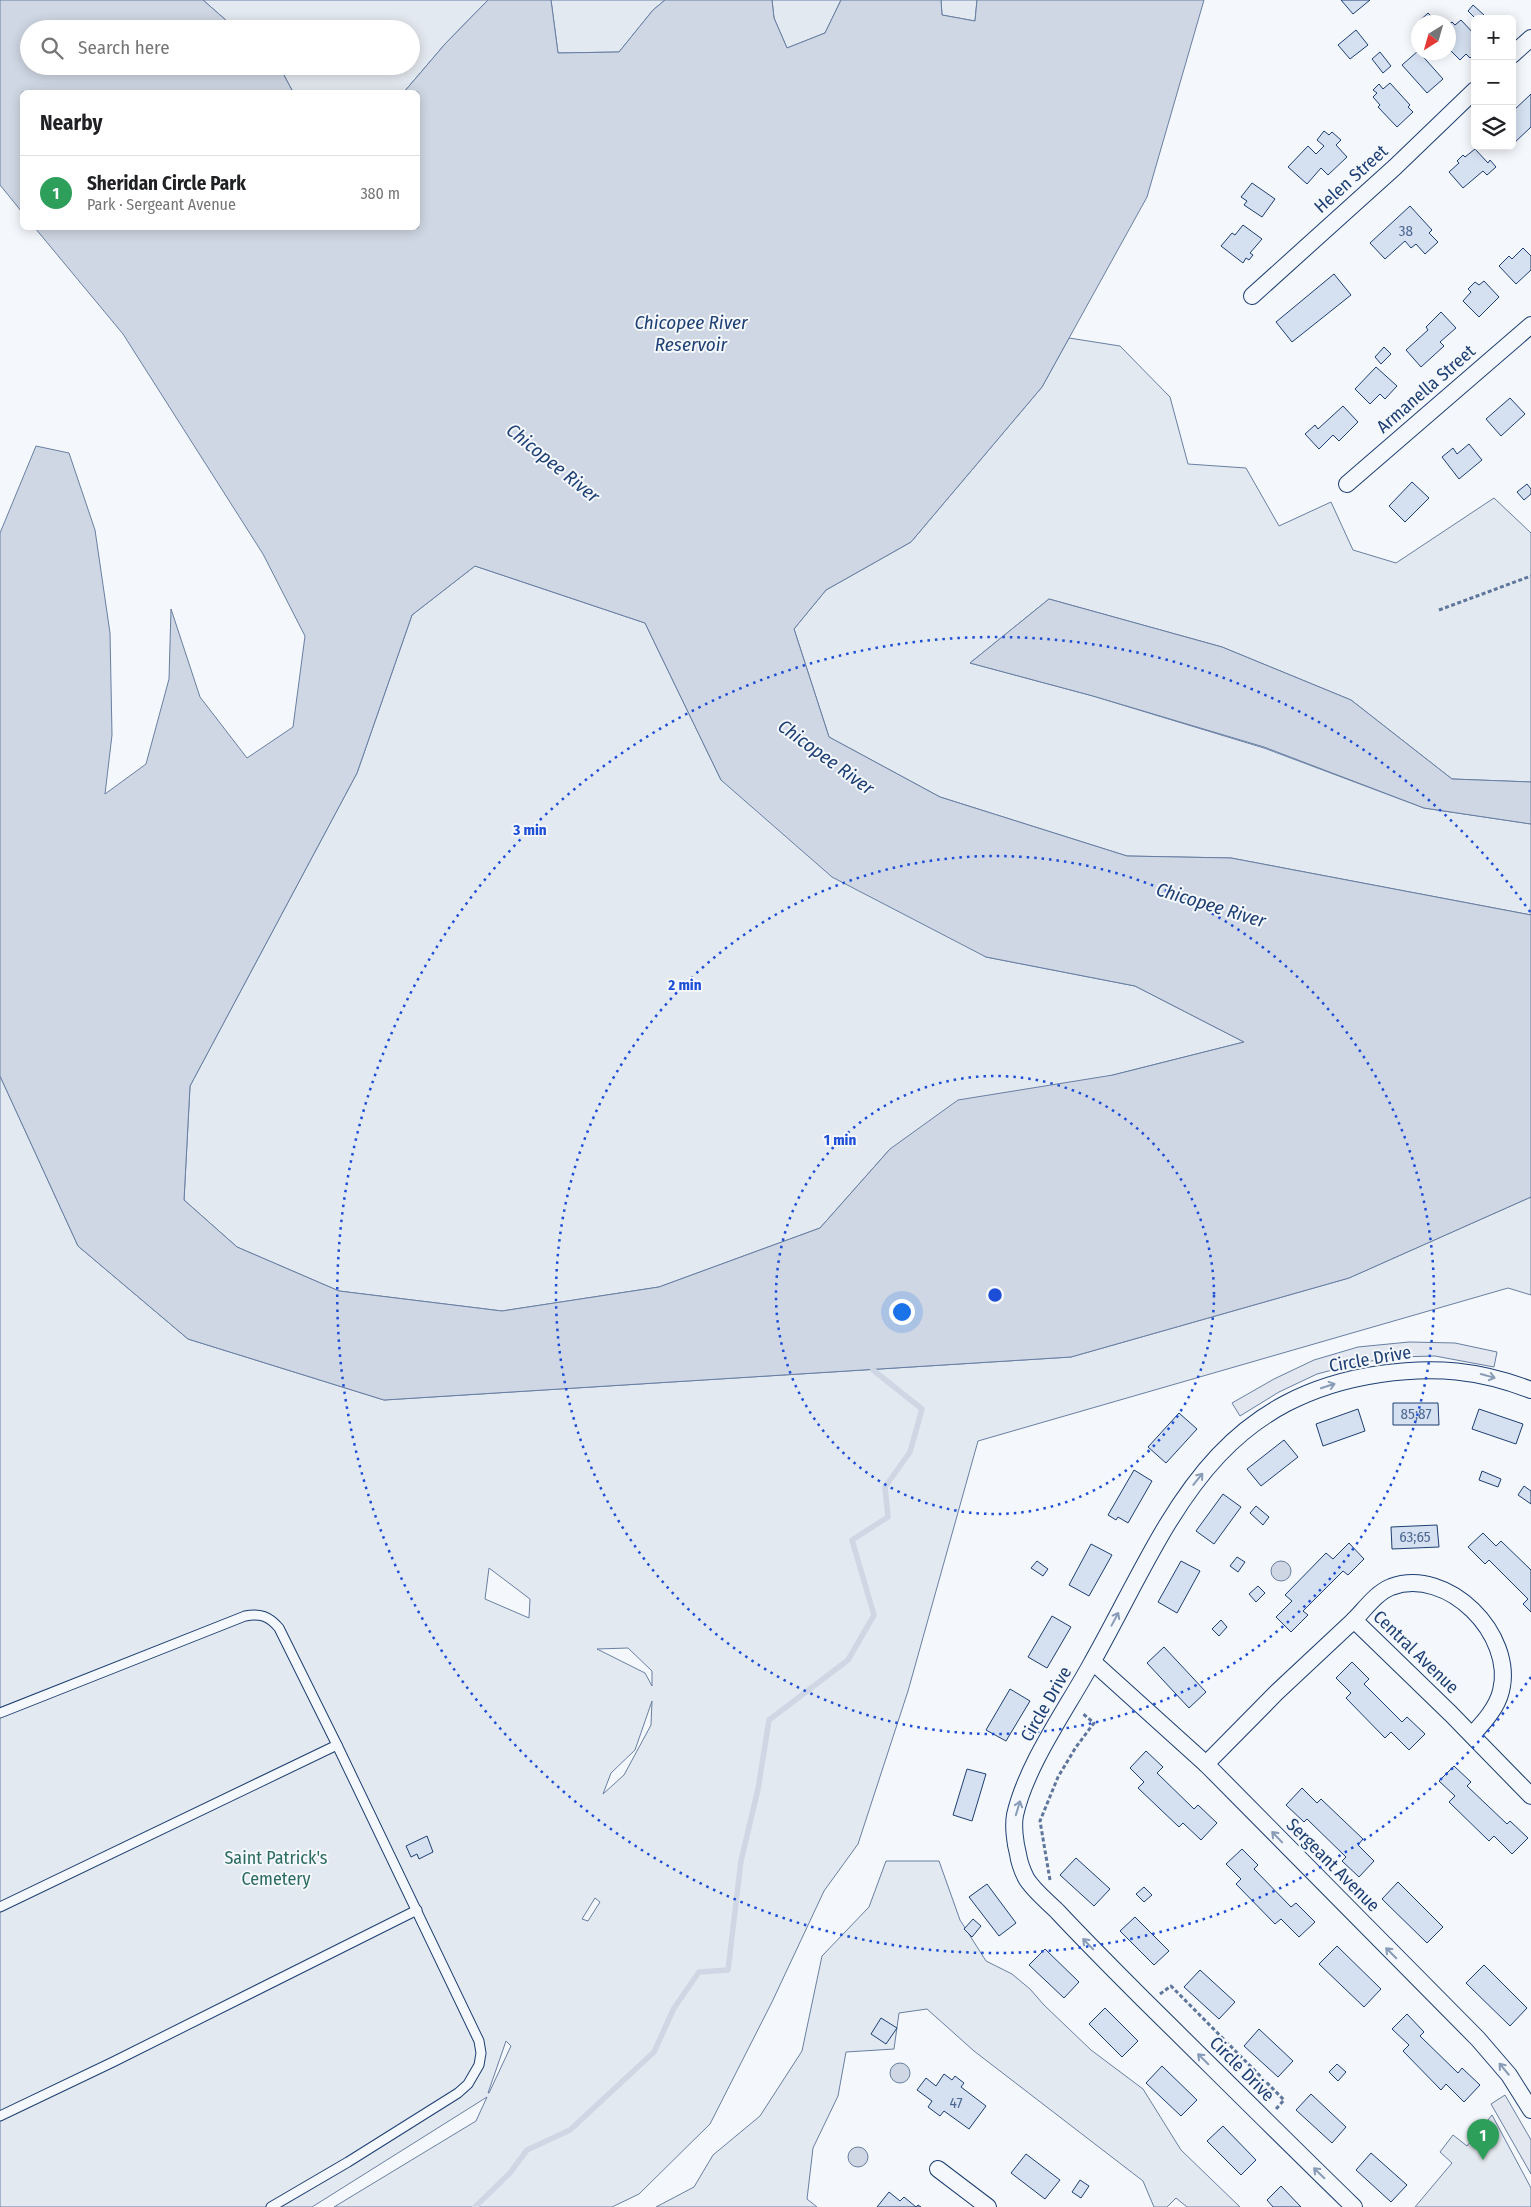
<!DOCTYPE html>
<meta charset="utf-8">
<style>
:root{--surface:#fff;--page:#f6f6f6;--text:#202124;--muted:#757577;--line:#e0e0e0;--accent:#c62828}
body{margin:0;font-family:"Fira Sans Condensed",sans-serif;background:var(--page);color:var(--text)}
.controls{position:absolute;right:15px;top:15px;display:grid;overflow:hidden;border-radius:8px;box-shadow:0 2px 12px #0003}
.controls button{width:45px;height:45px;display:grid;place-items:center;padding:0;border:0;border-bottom:1px solid var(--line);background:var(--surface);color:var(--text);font:25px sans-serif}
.compass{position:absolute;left:1411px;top:15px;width:45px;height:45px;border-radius:50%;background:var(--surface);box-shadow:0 2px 12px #0003;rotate:217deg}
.you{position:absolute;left:901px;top:1311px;width:18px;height:18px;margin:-12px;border:4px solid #fff;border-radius:50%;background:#1a73e8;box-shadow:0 0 0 8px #1a73e833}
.badge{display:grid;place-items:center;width:32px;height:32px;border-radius:50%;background:var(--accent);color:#fff;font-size:16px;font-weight:700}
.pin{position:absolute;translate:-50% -41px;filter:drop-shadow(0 1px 2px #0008)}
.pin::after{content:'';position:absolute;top:26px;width:18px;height:15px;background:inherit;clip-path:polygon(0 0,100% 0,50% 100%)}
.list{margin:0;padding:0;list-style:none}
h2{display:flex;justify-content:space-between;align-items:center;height:65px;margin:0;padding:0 20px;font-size:21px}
h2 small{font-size:16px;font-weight:400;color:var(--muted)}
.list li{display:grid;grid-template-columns:32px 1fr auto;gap:15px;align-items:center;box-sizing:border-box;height:75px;padding:0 20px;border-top:1px solid var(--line)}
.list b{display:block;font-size:19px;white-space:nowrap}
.list p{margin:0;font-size:16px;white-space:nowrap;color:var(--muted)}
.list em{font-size:16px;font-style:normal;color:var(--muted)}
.icon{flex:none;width:28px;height:28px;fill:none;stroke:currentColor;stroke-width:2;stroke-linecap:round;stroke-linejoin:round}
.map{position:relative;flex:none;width:1531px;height:2207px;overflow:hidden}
.search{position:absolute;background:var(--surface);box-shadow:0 2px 12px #0003;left:20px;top:20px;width:400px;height:55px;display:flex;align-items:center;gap:12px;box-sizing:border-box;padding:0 18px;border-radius:28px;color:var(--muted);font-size:19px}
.panel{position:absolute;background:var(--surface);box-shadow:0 2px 12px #0003;left:20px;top:90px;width:400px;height:140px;border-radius:8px}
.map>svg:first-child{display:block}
</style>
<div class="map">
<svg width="1531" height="2207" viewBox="0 0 1531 2207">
<rect width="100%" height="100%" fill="#f4f7fb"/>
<g fill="#e3e9f0" stroke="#687fa3" fill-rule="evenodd">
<polygon points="203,0 488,0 445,44 404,92 293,92 279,66 411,66 411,29 236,29"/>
<polygon points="551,0 665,0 653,10 619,52 558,53"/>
<polygon points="772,0 841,0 825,33 787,48 774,18"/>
<polygon points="941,0 977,0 975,21 942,15"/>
<polygon points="1069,338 1120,346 1170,397 1188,464 1246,468 1279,526 1331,502 1353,550 1396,563 1494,498 1531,533 1531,782 1452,779 1351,700 1222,647 1049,599 970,663 1093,696 1264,748 1424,808 1531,824 1531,915 1231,858 1127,856 940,797 829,737 794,629 826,590 911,542 1042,387"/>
<polygon points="475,566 645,623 721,780 986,957 1135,986 1244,1042 1113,1075 890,1149 820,1228 659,1287 502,1311 339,1291 237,1247 184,1200 190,1086 357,773 412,615"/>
<path d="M 0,1076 L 78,1246 L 188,1339 L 384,1400 L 1071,1357 L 1349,1278 L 1531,1197 L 1531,1295 L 1508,1288 L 978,1441 L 908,1691 L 858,1844 L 824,1891 L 772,2002 L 710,2124 L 639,2194 L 612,2207 L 334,2207 L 476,2121 L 487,2097 L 312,2207 L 0,2207 ZM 489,1568 L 530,1599 L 529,1618 L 485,1599 ZM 628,1648 L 652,1671 L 652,1686 L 645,1673 L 597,1649 ZM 652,1701 L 651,1725 L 624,1775 L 603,1794 L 611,1773 L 635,1750 ZM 595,1898 L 600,1902 L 588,1921 L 582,1919 ZM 506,2041 L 511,2046 L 489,2093 L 488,2093 Z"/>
<polygon points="886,1861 939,1861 960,1920 986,1961 1012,1974 1030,1989 1044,2005 1091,2050 1143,2089 1181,2150 1240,2207 1187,2207 1176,2198 1167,2207 1154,2207 1143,2181 974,2051 927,2009 899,2013 894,2049 846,2052 838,2096 813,2148 807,2199 817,2207 656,2207 694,2187 713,2155 760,2116 802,2051 822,1956 869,1907"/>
<polygon points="1492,2115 1531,2188 1531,2207 1415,2207 1452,2163 1440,2152 1453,2135 1467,2146"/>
</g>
<g fill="#e3e8f0" stroke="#687fa3">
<polygon points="1409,1342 1455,1343 1497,1352 1494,1367 1435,1356 1396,1357 1359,1363 1317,1374 1279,1392 1240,1416 1232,1403 1274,1379 1314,1360 1358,1347"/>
<polygon points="1505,2095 1531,2140 1531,2174 1491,2104"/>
</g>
<g fill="#cfd7e4" stroke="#687fa3" fill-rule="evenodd">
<polygon points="0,0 203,0 236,29 29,29 29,66 279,66 293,92 22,92 22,212 0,185"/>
<path d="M 488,0 L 551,0 L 558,53 L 619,52 L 653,10 L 665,0 L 772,0 L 774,18 L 787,48 L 825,33 L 841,0 L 941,0 L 942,15 L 975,21 L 977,0 L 1204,0 L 1147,197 L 1042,387 L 911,542 L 826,590 L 794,629 L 829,737 L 940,797 L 1127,856 L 1231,858 L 1531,915 L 1531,1197 L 1349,1278 L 1071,1357 L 384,1400 L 188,1339 L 78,1246 L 0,1076 L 0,533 L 36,446 L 69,453 L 95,530 L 110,633 L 112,735 L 105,794 L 146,764 L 169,679 L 171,609 L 200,697 L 247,758 L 293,727 L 305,636 L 263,554 L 123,334 L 35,228 L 418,228 L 418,92 L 404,92 L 445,44 ZM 475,566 L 645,623 L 721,780 L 832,877 L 986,957 L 1135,986 L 1244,1042 L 1113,1075 L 958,1100 L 890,1149 L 820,1228 L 659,1287 L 502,1311 L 339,1291 L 237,1247 L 184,1200 L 190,1086 L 357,773 L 412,615 Z"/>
<polygon points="1049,599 1222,647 1351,700 1452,779 1531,782 1531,824 1424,808 1264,747 1093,696 970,663"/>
<circle cx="1281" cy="1571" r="10"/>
<circle cx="900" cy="2073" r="10"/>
<circle cx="858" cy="2157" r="10"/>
</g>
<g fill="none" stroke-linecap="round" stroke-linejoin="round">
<polyline stroke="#cfd7e4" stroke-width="5.5" points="475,2207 509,2174 527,2150 570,2130 654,2052 674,2008 699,1972 728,1970 741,1861 758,1789 769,1720 848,1660 874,1615 852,1540 888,1517 885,1487 910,1452 922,1409 873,1370"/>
</g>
<g fill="#d5e0f0" stroke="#1d3f73">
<polygon points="1341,0 1370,0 1353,14"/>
<polygon points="1473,5 1484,15 1480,19 1476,19 1468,11"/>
<polygon points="1428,13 1437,22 1418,22 1418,27 1416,24"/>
<polygon points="1461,20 1475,35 1475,54 1470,58 1466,54 1460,60 1448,48 1448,25 1452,22 1455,25"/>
<polygon points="1356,30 1368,45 1350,59 1338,45"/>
<polygon points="1418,51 1443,79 1427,93 1402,65"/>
<polygon points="1380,52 1391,66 1383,73 1372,59"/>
<polygon points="1390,83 1410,105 1408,107 1413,112 1397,127 1378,107 1380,105 1373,97 1377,93 1373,90 1379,84 1383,89"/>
<polygon points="1531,94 1531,127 1513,144 1512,112"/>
<polygon points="1324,131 1329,135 1332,132 1341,140 1336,145 1347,157 1328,175 1321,168 1307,184 1288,167 1308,146 1316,154 1324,146 1317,140"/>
<polygon points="1475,149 1488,163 1490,160 1496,167 1487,175 1483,171 1463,188 1449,172 1459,163 1457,161 1463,155 1465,157"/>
<polygon points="1252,183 1275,199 1262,217 1244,205 1247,201 1241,197"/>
<polygon points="1410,206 1432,230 1429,233 1438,242 1425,254 1416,244 1411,248 1405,241 1385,259 1370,243"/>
<polygon points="1243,225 1262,239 1250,253 1253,255 1249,260 1246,258 1243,263 1221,246 1232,233 1235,235"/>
<polygon points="1523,248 1531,256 1531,270 1516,284 1499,266 1509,256 1512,259"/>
<polygon points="1334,274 1351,295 1292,342 1276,322"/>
<polygon points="1484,281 1499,297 1479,317 1463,301 1471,292 1468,289 1475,282 1479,285"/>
<polygon points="1441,312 1456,328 1440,342 1444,346 1421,367 1406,350 1428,330 1426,327"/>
<polygon points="1384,347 1391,354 1381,364 1375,357"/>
<polygon points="1376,367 1397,386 1385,399 1380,394 1370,404 1355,389"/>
<polygon points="1510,398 1525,414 1501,436 1486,419"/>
<polygon points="1343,406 1358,422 1339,441 1333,435 1319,449 1305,434 1315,425 1318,429"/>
<polygon points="1469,444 1482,460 1459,479 1442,457 1453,448 1457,454"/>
<polygon points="1412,482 1429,498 1405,522 1389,506"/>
<polygon points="1527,484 1531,489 1531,494 1524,500 1517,492"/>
<polygon points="1393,1403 1438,1403 1439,1425 1393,1425"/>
<polygon points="1358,1409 1365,1431 1323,1446 1316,1424"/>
<polygon points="1479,1409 1523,1424 1516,1444 1472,1429"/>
<polygon points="1179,1413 1197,1429 1166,1463 1148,1447"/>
<polygon points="1284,1440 1298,1457 1261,1486 1247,1469"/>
<polygon points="1134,1470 1152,1481 1128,1523 1118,1517 1116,1520 1108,1515"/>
<polygon points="1482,1471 1501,1479 1498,1487 1479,1480"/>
<polygon points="1524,1486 1531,1491 1531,1504 1518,1495"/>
<polygon points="1223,1494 1241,1507 1214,1544 1196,1531"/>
<polygon points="1256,1506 1269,1517 1263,1525 1250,1513"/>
<polygon points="1437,1525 1439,1547 1392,1549 1391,1527"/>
<polygon points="1483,1533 1496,1546 1501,1541 1531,1570 1531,1612 1523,1604 1528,1599 1489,1560 1485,1564 1468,1547"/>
<polygon points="1349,1543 1364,1559 1348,1575 1343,1571 1303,1611 1308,1615 1291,1632 1276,1617 1292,1601 1285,1595 1326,1553 1333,1559"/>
<polygon points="1091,1544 1112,1555 1089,1596 1069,1585"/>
<polygon points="1237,1557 1245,1562 1238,1572 1230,1566"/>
<polygon points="1037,1561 1048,1569 1043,1576 1031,1568"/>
<polygon points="1181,1561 1200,1571 1177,1613 1158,1602"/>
<polygon points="1258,1586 1265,1593 1256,1602 1249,1594"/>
<polygon points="1052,1616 1071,1627 1047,1668 1028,1657"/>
<polygon points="1221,1620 1227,1627 1219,1636 1212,1629"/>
<polygon points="1164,1647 1206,1692 1189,1708 1147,1663"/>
<polygon points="1352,1662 1369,1679 1364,1684 1402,1722 1407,1717 1425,1734 1409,1750 1391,1732 1385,1738 1346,1698 1351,1693 1336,1678"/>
<polygon points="1010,1689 1030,1701 1006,1741 986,1730"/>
<polygon points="1146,1751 1163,1767 1157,1773 1194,1809 1198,1805 1217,1823 1201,1840 1183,1823 1179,1827 1138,1788 1144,1782 1130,1768"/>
<polygon points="1454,1766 1471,1782 1467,1786 1507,1824 1510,1821 1528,1838 1512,1854 1494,1836 1489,1841 1449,1802 1455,1796 1439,1781"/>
<polygon points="967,1769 986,1774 972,1821 953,1815"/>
<polygon points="1302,1788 1317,1803 1321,1799 1363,1839 1358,1845 1374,1861 1359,1877 1342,1861 1346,1857 1307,1819 1304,1822 1286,1805"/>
<polygon points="427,1836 433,1852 419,1859 417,1854 411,1857 406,1846"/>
<polygon points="1242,1849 1258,1865 1254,1869 1291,1907 1296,1903 1315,1922 1299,1937 1281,1919 1275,1924 1236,1884 1241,1879 1226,1864"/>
<polygon points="1076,1858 1110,1889 1094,1906 1060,1875"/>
<polygon points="1398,1882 1443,1927 1427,1943 1382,1899"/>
<polygon points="987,1884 1016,1923 999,1936 969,1897"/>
<polygon points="1144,1887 1152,1895 1144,1902 1136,1894"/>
<polygon points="1135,1917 1169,1951 1154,1965 1120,1931"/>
<polygon points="973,1919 981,1926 972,1937 964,1929"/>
<polygon points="1337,1946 1381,1989 1364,2007 1319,1964"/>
<polygon points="1045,1949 1079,1982 1064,1998 1029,1965"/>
<polygon points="1484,1965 1527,2008 1510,2026 1466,1983"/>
<polygon points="1200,1970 1235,2002 1219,2019 1184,1987"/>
<polygon points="1105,2008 1138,2041 1122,2057 1089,2024"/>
<polygon points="1407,2014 1424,2032 1420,2036 1458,2073 1462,2068 1480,2085 1464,2102 1446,2084 1441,2090 1403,2051 1409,2045 1392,2029"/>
<polygon points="881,2018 897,2028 886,2044 871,2034"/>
<polygon points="1259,2029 1293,2061 1278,2077 1244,2046"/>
<polygon points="1337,2064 1346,2072 1338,2081 1329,2072"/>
<polygon points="1162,2066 1197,2100 1181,2116 1146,2083"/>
<polygon points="944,2074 952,2080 955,2076 964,2083 961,2087 986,2106 969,2129 944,2111 940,2116 928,2107 932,2101 917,2090 926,2078 936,2086"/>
<polygon points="1311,2094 1346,2127 1332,2143 1296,2110"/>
<polygon points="1223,2126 1256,2160 1241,2175 1207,2141"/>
<polygon points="1371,2153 1407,2185 1391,2202 1356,2170"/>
<polygon points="1026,2154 1060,2180 1045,2199 1011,2173"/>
<polygon points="1080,2180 1089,2186 1081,2198 1072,2192"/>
<polygon points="1281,2186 1301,2207 1273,2207 1267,2200"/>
<polygon points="889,2192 900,2201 904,2197 916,2207 918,2205 921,2207 877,2207"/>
</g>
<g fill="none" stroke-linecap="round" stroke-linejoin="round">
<defs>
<g id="service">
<path d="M 0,1713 L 245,1616 C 260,1613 269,1616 279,1628 L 337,1745 L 0,1907"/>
<polyline points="0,2116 113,2062 417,1910"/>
<polyline points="271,2207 348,2162 458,2093 468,2084 479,2065 481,2053 479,2041 337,1745"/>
</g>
<g id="minor">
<polyline points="1512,55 1531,38"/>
<polyline points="1252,296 1395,167 1475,90"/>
<polyline points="1347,484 1531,325"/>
<path d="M 1354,1620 C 1365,1609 1376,1593 1391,1587 C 1448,1566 1515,1635 1501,1691 C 1497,1708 1483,1723 1472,1735"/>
<polyline points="1093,1662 1206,1764 1478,2039 1509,2075 1531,2110"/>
<polyline points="1206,1764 1276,1693 1354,1620 1451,1714 1531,1796"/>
<polyline points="938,2169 988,2207"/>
<path d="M 1354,2207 C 1283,2138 1213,2068 1143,1999 C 1114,1970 1085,1941 1057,1911 C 1047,1901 1033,1890 1026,1878 C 1023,1872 1019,1861 1018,1854 C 1015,1843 1013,1826 1015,1815 C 1026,1766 1065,1711 1090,1666 C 1166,1532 1205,1400 1380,1374 C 1435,1366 1479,1370 1531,1390"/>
</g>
</defs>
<use href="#service" stroke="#1d3f73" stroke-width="11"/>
<use href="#minor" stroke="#1d3f73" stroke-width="18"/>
<g stroke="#5e769c" stroke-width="3" stroke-dasharray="4 2.5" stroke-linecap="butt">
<polyline points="1439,610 1531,576"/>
<polyline points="1050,1880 1040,1821 1058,1777 1076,1747 1094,1723 1082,1713"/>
<polyline points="1160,1994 1171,1986 1284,2100 1276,2109"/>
</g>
<use href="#service" stroke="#f4f7fb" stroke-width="9"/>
<use href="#minor" stroke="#f4f7fb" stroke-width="16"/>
</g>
<defs><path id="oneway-shaft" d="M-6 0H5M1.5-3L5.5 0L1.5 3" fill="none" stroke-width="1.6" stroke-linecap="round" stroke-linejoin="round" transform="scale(1.25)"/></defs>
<g stroke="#889bb7">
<use href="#oneway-shaft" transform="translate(1488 1376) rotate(15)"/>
<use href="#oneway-shaft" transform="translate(1328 1386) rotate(-18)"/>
<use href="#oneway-shaft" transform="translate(1198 1479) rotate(-51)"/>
<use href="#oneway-shaft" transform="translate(1115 1619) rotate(-62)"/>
<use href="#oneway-shaft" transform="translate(1018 1808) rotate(-73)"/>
<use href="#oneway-shaft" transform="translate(1277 1837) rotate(-134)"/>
<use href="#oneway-shaft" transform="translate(1088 1944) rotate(-134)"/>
<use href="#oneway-shaft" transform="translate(1391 1953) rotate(-135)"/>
<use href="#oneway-shaft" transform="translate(1203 2059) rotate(-135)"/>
<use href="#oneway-shaft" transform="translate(1504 2069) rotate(-130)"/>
<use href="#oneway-shaft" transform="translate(1319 2173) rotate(-136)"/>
</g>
<g fill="none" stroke="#1d4ed8" stroke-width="2.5" stroke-dasharray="2.5 5">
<circle cx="995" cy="1295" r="219"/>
<circle cx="995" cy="1295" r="439"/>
<path d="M1531 1677A658 658 0 1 1 1531 913"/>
</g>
<g text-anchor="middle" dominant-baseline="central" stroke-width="4" stroke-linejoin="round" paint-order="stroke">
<g font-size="15" fill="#4b6792">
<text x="1406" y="231">38</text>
<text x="1416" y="1414">85;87</text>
<text x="1415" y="1537">63;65</text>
<text x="956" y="2103">47</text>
</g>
<g font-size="18" fill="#1d3f73" stroke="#f4f7fb">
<text transform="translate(1351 179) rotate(-42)">Helen Street</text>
<text transform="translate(1426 389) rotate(-41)">Armanella Street</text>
<text transform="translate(1370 1359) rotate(-10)">Circle Drive</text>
<text transform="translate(1416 1652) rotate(44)">Central Avenue</text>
<text transform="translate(1046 1704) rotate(-60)">Circle Drive</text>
<text transform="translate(1333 1865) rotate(45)">Sergeant Avenue</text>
<text transform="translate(1242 2069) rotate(45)">Circle Drive</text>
</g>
<g font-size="18" fill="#2c6c60" stroke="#f4f7fb">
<text x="276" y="1858">Saint Patrick's<tspan x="276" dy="21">Cemetery</tspan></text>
</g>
<g font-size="19" font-style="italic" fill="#1d3f73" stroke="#f4f7fb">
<text x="691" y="322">Chicopee River<tspan x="691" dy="22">Reservoir</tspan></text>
<text transform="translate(553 463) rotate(39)">Chicopee River</text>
<text transform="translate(826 757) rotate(36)">Chicopee River</text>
<text transform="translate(1211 905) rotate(17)">Chicopee River</text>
</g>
</g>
<circle cx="995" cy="1295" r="8" fill="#1d4ed8" stroke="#f4f7fb" stroke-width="2.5"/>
<g font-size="15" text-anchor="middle" font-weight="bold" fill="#1d4ed8" stroke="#f4f7fb" stroke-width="4" stroke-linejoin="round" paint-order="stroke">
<text x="530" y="835">3 min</text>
<text x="685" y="990">2 min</text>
<text x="840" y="1145">1 min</text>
</g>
</svg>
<div class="controls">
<button>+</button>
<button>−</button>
<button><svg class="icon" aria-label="layers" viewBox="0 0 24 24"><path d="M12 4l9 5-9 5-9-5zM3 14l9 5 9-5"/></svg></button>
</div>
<svg class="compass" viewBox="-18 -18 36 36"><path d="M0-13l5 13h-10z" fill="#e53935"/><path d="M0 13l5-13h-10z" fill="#757577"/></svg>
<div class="you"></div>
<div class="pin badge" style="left:1483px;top:2160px;background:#2e9e5b">1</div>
<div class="search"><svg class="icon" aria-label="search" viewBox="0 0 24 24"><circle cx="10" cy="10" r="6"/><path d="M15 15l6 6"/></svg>Search here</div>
<section class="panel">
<h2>Nearby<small></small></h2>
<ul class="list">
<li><span class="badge" style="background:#2e9e5b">1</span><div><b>Sheridan Circle Park</b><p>Park · Sergeant Avenue</p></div><em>380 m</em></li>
</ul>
</section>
</div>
